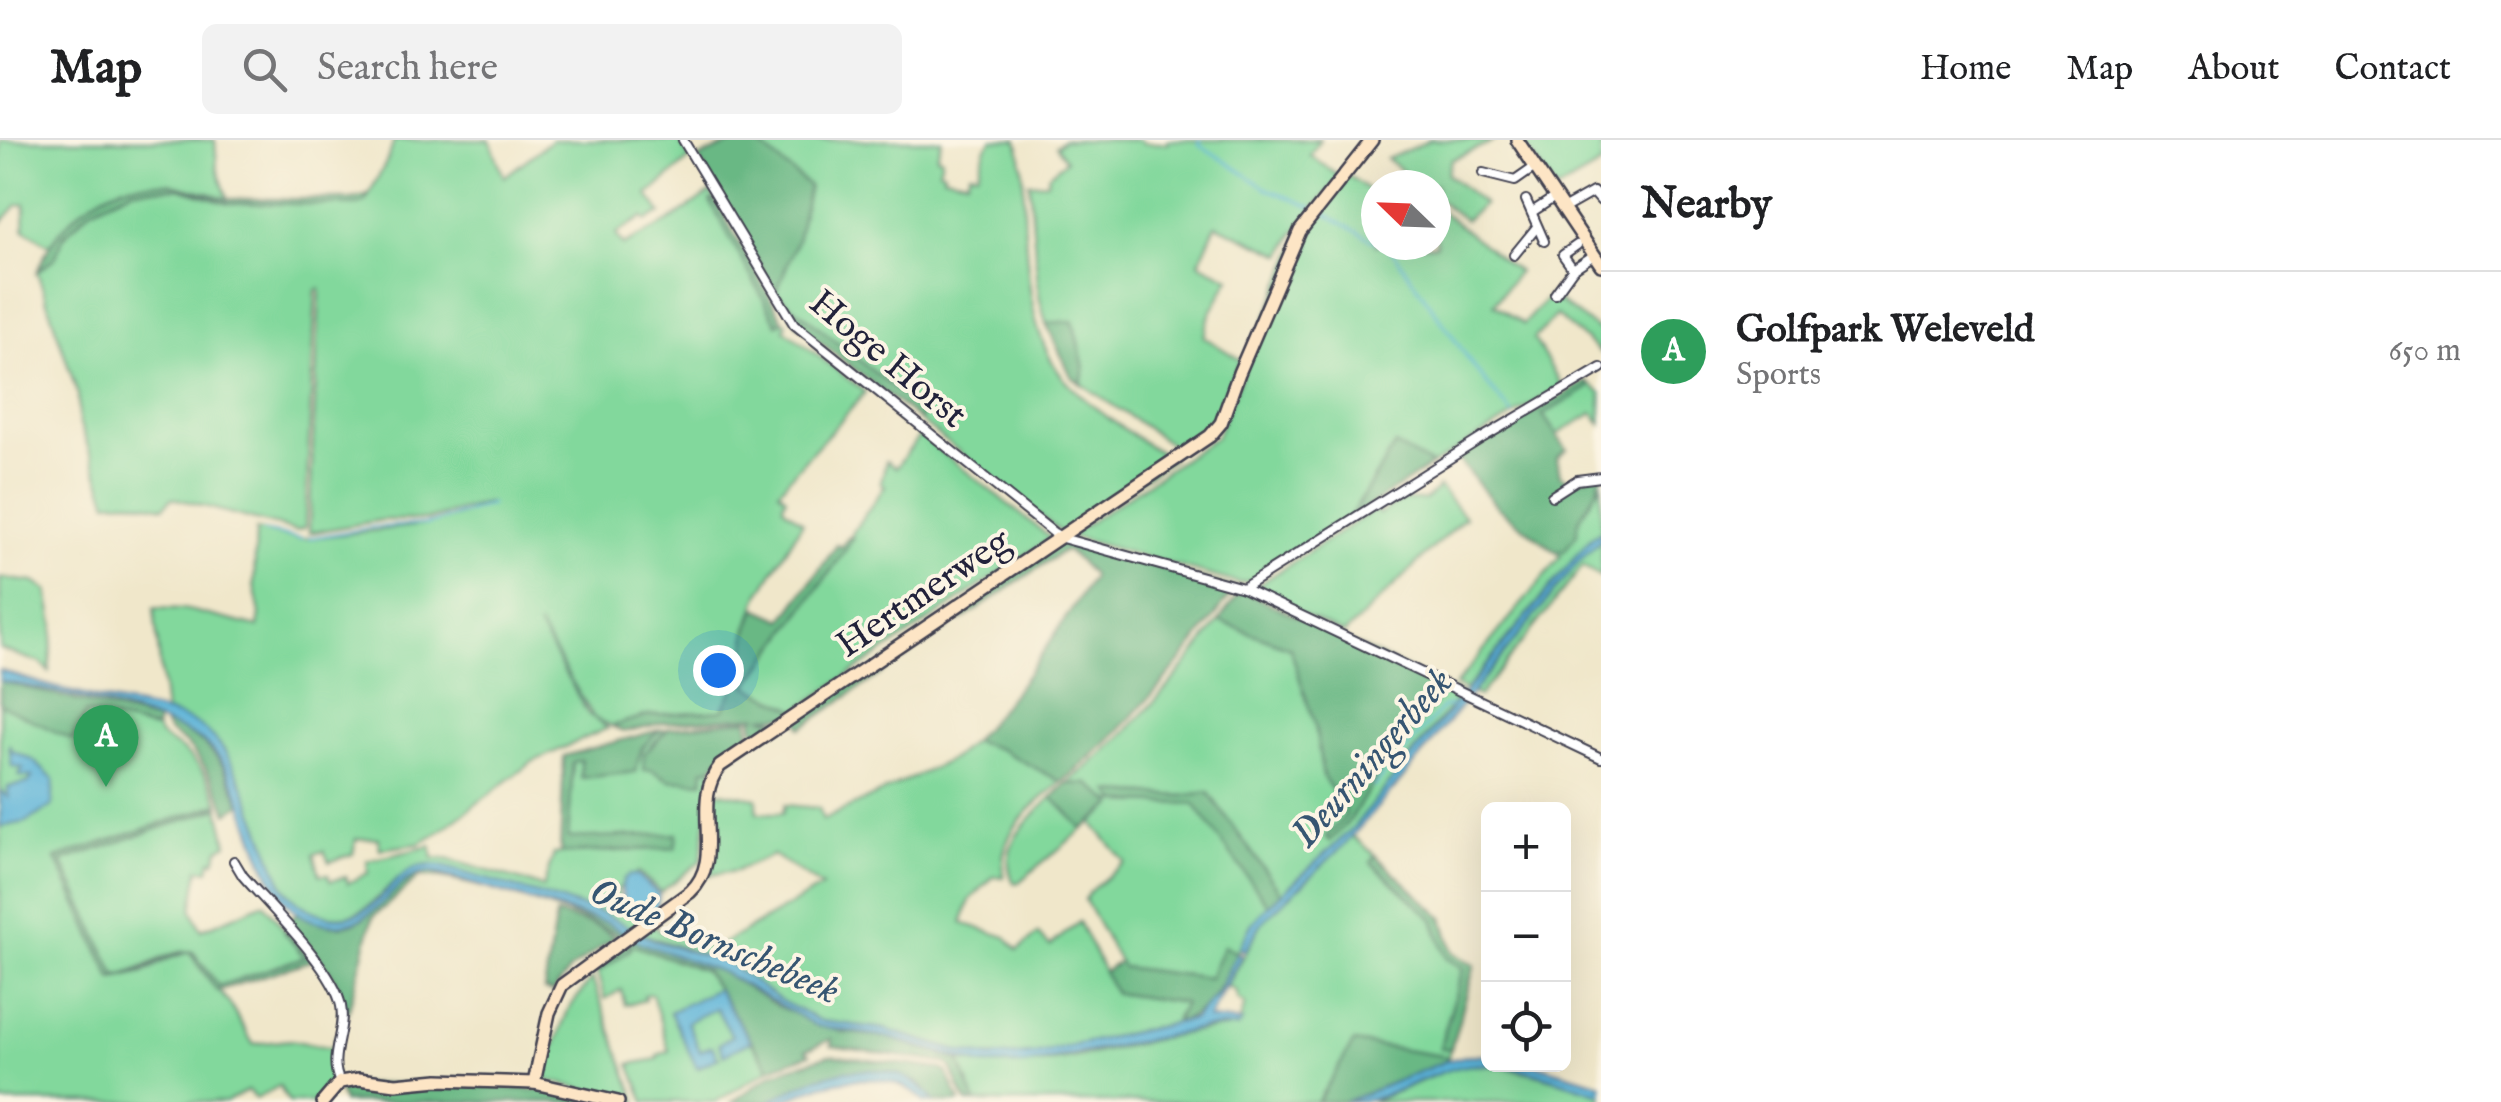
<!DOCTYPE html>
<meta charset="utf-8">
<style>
:root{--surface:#fff;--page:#f2f2f2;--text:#202124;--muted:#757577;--line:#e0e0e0;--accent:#1a73e8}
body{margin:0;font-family:"IM FELL English",serif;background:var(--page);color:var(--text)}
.controls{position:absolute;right:30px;bottom:30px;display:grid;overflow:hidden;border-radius:15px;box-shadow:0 10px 40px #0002}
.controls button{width:90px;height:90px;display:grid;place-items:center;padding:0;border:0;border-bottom:2px solid var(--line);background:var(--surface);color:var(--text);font:50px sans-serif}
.compass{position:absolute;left:1361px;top:30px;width:90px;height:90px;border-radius:50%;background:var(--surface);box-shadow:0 10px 40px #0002;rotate:293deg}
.you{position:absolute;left:718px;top:530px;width:35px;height:35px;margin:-25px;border:8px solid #fff;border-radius:50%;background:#1a73e8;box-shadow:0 0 0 15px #1a73e833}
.badge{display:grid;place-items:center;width:65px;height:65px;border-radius:50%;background:var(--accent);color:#fff;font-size:32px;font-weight:700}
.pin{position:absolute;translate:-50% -82px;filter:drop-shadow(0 2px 5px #0008)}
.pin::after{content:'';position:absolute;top:52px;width:35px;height:30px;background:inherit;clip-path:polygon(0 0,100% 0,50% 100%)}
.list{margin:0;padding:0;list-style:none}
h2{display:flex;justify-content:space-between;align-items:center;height:130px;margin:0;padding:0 40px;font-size:42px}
h2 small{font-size:32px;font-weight:400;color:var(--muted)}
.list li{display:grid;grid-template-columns:65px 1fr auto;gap:30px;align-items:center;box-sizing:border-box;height:160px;padding:0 40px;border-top:2px solid var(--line)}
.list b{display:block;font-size:38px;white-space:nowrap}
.list p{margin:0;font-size:32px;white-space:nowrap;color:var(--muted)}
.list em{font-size:32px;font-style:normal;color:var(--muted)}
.icon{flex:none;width:55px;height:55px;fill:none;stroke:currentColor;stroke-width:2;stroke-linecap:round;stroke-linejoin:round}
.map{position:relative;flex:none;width:1601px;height:962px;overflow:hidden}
header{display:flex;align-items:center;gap:60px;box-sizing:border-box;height:140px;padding:0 50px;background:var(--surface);border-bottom:2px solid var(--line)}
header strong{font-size:48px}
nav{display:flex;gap:55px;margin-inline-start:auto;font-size:35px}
.search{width:700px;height:90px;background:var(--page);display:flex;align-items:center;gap:25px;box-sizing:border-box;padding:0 35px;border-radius:15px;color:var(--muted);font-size:38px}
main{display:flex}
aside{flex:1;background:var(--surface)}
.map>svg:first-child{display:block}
</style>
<header>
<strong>Map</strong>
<div class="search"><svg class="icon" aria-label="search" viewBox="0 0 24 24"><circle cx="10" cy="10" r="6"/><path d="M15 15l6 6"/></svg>Search here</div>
<nav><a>Home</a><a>Map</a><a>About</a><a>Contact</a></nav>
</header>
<main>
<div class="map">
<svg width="1601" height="962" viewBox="0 0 1601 962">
<rect width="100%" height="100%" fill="#fcf5e5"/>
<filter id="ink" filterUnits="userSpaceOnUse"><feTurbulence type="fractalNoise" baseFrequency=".01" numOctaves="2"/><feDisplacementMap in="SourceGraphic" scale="20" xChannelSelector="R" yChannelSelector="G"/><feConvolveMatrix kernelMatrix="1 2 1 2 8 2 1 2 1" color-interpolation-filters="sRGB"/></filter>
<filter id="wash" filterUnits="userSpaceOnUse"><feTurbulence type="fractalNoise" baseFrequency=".0048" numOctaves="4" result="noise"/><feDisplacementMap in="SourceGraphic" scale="40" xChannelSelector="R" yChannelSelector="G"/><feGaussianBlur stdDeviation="2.25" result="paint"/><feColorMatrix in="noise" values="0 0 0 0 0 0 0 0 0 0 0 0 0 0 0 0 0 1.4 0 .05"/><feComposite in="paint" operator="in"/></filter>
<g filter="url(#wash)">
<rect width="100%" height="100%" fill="#f0e7ca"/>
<g fill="#82d89c" stroke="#527d6c" stroke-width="2.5">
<path d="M 0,0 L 215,0 L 217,28 L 228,59 C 148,32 103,38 51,106 L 24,89 L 25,64 L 17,65 L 0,84 Z"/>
<path d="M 394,0 L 490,0 L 504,37 L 552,0 L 679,0 L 690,19 L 648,55 L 661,73 L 646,81 L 643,77 L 616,94 L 623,105 L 668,82 L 711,52 L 777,184 L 783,181 L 787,184 L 784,189 L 865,252 C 838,287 805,316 779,351 L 786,357 L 783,363 L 784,368 L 803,382 L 759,455 L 747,492 L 745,524 L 723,571 L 648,575 L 612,586 L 594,578 L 538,485 L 588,574 L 608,588 L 532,622 L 434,696 L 418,704 L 380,709 L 378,698 L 356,699 L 353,714 L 329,722 L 324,711 L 314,714 L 320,735 L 328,734 L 330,741 L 346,737 L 348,743 L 368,733 L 367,721 L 431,706 L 433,718 L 447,719 L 543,747 L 554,714 L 675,708 L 677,694 L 568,699 L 573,622 L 581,619 L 581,637 L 635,632 C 638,612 649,592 669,588 L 650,606 L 651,630 L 670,640 L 703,641 L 704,628 L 713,627 L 701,721 L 661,752 L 638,732 L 617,750 L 621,767 L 645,782 L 633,790 L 602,773 L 432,725 C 388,726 377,784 330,776 C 310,773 297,764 284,748 L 225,611 C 209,590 191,581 165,574 L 154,468 L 184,469 L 258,487 L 260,474 L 254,445 L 256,390 L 300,399 L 422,385 L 459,375 L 489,362 L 426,380 L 382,380 L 309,393 L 320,149 L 316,150 L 305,388 L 296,391 L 178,359 L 171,359 L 164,367 L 131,361 L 108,362 L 79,282 L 78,255 L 37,132 L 54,119 L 63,97 L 91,69 L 133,49 L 179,48 L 229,63 L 364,63 L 389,17 Z"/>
<path d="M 754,0 L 942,0 L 937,16 L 942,18 L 939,30 L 944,32 L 943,36 L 967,40 L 970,32 L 978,33 L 986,7 L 992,0 L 1017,0 C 1026,28 1023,63 1025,93 C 1028,137 1031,190 1056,228 C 1075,258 1140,302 1172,319 L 1063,394 L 919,280 L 923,272 L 776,153 L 798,97 Z"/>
<path d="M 1064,0 L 1139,0 L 1143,3 L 1167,3 L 1167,0 L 1320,0 L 1310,15 L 1340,37 L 1293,95 L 1283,115 L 1216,85 L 1199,123 L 1230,138 L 1210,174 L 1204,197 L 1242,221 C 1224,240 1225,271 1207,289 C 1199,297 1188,302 1178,309 L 1081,244 L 1084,228 L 1073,182 L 1046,183 L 1039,156 L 1029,43 L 1047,42 L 1048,35 L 1066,20 L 1056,6 Z"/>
<polygon points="1430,0 1496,0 1451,20 1447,34 1484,64 1465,80 1436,58 1436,45 1420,45 1387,19"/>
<polygon points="1521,0 1601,0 1601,25 1556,51"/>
<polygon points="1348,35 1376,55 1376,105 1436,105 1436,67 1518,132 1494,164 1523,184 1550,155 1601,192 1601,213 1556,175 1534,199 1562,246 1432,325 1395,305 1348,380 1249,441 1238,443 1069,396 1216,297 1299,100"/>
<polygon points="1586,241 1601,253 1601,284 1593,273 1556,295 1543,275 1588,248"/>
<polygon points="920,295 1051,398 797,570 747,547 845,411 854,390 885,346 881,342 886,321 896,328"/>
<polygon points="1601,344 1601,391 1592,397 1465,550 1455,545 1561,416 1555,411 1564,410 1576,383"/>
<polygon points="1439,347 1465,377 1344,494 1257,453 1256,446 1374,370 1379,374 1403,360 1425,360"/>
<polygon points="1601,399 1601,437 1583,426 1479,556 1472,553 1578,422"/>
<polygon points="0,438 34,442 48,451 54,484 49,532 41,523 0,509"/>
<path d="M 1219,481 L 1290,508 L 1315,586 L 1323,637 L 1345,668 L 1345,676 L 1327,696 L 1330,700 L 1351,679 L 1380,631 L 1447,548 L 1461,554 L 1353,688 L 1282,754 L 1208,652 L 1182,656 L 1111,652 L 1123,662 L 1194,664 L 1269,766 L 1252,783 L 1237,813 L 1224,807 L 1210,838 L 1122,827 L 1085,760 L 1089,752 L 1125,722 L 1092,683 L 1114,664 L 1088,643 L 1066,644 C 1128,596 1173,544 1219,481 Z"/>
<path d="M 0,549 L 156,589 C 162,600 171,602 181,609 C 200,623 212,642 219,664 L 56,719 L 112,839 L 145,832 L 170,818 L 189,812 L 231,866 L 253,904 L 290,900 L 333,908 L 336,895 L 332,925 L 336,940 L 320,962 L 289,962 L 279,946 L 256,959 L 248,950 L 226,962 L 0,962 Z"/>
<path d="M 973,601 L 999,609 L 1062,642 C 1031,667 996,693 1004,737 L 993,737 L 970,760 L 962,783 L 1006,797 L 1018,810 L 1038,794 L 1050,806 L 1079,782 L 1115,853 L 1185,863 L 1174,883 L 1035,914 L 991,917 L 960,912 L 884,889 L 821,881 L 783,862 L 727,823 L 639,793 L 651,784 L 660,791 L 713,809 L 822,747 L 773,715 L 736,731 L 708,735 L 713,651 L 757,658 L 757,673 L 783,673 L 785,665 L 819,668 L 823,680 L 952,619 Z"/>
<path d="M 1052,657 L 1083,689 L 1019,742 L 1014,743 C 996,706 1027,681 1052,657 Z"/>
<path d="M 219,668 L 227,704 L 219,709 L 215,721 L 211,720 L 209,730 L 199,729 L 192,770 L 201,790 L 264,763 L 305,817 L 218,846 L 193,812 C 167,808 143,833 116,836 L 62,721 Z"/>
<path d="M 1353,696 L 1375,715 L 1371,723 L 1433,779 L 1446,818 L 1463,828 L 1440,907 L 1450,909 L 1448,917 L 1354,902 L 1317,962 L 976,962 L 972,959 L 959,920 C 1052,940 1145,891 1238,887 L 1245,864 L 1238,860 L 1235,850 L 1227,847 L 1262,782 Z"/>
<polygon points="627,803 705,831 717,849 670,872 698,928 718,917 700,912 687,882 716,868 732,896 724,914 751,901 770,929 715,962 645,962 630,924 658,919 658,915 669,911 652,854 644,855 645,860 625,865 621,850 605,859 597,833 630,809"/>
<polygon points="592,838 637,962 542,939 539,931 545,932 568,870"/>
<path d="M 1468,925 C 1513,924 1559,940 1601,954 L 1601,962 L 1372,962 L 1452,928 Z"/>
</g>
<g fill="#69b884" stroke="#466d60" stroke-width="2.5">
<polygon points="740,0 754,0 809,46 798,97 776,153 698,18"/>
<path d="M 168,43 L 228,59 L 351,59 L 369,55 L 364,63 L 357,65 L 229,63 L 179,48 L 133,49 L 91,69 L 63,97 L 54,119 L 37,132 C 51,94 88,55 128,45 C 141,42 155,43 168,43 Z"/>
<polygon points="715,59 783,181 777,184 710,61"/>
<polygon points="784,162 799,171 924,273 919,280 797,184"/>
<polygon points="1073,181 1084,228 1081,244 1071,236 1046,183"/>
<path d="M 1586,241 L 1589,247 L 1543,275 L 1567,310 L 1557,318 L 1560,335 L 1571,342 L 1601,332 C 1601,356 1575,372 1577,394 L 1564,411 L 1555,411 L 1498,368 L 1457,318 Z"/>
<polygon points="1395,305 1432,325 1348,380"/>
<polygon points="849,397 853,398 845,411 747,546 797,570 791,576 761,577 784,582 756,598 752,579 758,576 663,583 623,592 612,586 648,575 723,570 745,524 747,492 756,468 783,480 837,405 841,407"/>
<path d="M 1062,401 L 1235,448 C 1184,521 1131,586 1062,642 L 999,609 L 973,601 C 1019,551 1055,495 1092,438 L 1091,433 L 1068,411 L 1063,411 L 960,481 L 953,475 Z"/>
<polygon points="1241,450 1447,548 1380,631 1351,679 1330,701 1326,696 1345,676 1345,668 1323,637 1315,586 1290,508 1219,481"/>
<polygon points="943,483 948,488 801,588 797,580"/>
<polygon points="0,541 158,581 156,589 85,573 81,590 72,600 0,564"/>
<polygon points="748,579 751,600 723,615 713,627 704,629 703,642 670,640 652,630 644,630 644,614 669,588"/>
<path d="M 163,581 C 212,601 222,618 241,665 L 227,673 C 219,648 208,629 191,609 C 182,597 168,597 163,581 Z"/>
<polygon points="659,590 642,608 635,632 581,638 581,620 573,622 568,698 677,694 675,708 560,713 564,616"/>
<polygon points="1088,643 1114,664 1083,689 1052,657 1066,644"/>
<polygon points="1111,652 1182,656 1208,652 1282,754 1269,766 1194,664 1123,662 1116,661"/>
<path d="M 219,664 L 219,668 L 62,721 L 116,836 C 142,834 170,807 193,812 L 219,846 L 304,817 L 284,792 L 286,790 L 313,820 L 217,851 L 189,812 C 161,818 143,835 112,839 L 56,718 Z"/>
<polygon points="1375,715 1443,778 1453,813 1475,825 1451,909 1440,908 1463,828 1446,818 1433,779 1371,722"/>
<path d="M 428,732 L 582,774 L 607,783 L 627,794 L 623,797 C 587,777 457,734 419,737 L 373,777 L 345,884 C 350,843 312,810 288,782 L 297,772 C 371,816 376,742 428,732 Z"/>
<polygon points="556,774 599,787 615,797 570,830 553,852 544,850"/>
<polygon points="633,798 722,832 779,867 842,892 887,897 959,920 976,962 966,962 950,926 945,923 831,906 832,899 806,910 810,914 770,929 705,830 629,804 631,809 597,833 595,827"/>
<path d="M 1224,806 L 1237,813 C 1221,845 1211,874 1174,883 L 1184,863 L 1115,853 L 1103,832 L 1119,822 L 1123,827 L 1209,838 Z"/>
<polygon points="1354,902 1448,917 1446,921 1345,962 1317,962"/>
<polygon points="829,915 942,929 947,932 960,962 934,962 919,943 888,932 856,931 814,939 767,962 732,962 772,934"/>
<polygon points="425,943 546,950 603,962 343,962 339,951 344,945"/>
</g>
<g fill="#5cb4d9" stroke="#3f6b8a" stroke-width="2.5">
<polygon points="1601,391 1601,399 1578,422 1403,638 1347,702 1262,782 1245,811 1239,808 1252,783 1265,769 1353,688 1592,397"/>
<path d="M 0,530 C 31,542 64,550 96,558 C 134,567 190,569 217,601 C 244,633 266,708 284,748 C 304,773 339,788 368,768 C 395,749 400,721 441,726 L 602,773 L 656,801 L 727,823 L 783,862 L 821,881 L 884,889 L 960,912 L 991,917 L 1035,914 L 1193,879 L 1217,854 L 1237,813 L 1242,815 L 1208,879 L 1242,882 L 1238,887 L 1206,888 L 1023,925 L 982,925 L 887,897 L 817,886 L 722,832 L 641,803 L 607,783 L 436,733 C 388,726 384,799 317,782 C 253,766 254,646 209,606 C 176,577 47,549 0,541 Z"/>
<polygon points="9,604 12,611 33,620 54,640 52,666 26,682 0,687 0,650 8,657 8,647 28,643 32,637 19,636 23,628 12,627"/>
<path d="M 629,735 L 637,735 L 659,754 L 657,767 L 644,779 C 628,773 618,757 623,740 Z"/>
<polygon points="717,849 751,901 724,915 719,904 732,896 716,868 687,882 700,911 712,906 718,918 697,928 670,872"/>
<path d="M 1470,915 L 1488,916 L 1488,924 L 1538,925 L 1601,944 L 1601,954 C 1557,941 1502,916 1456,928 C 1415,938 1388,962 1345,962 L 1446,921 Z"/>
<path d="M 844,931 C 884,929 909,929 934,962 L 924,962 C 899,932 846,936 812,949 C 795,955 786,962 767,962 L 814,939 Z"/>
</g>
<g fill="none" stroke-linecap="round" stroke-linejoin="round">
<g stroke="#5cb4d9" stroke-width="2.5">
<polyline points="1200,0 1199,4 1266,48 1312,67"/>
<polyline points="1322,72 1376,102"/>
<polyline points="1381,105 1393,112 1479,234 1513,275"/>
<polyline points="262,391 303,399"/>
<polyline points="309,398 374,387 429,384 491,364"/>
<polyline points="1374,647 1443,567 1451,566"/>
</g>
</g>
</g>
<g filter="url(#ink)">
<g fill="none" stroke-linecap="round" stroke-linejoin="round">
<defs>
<g id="street">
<polyline points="683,0 794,184 1054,393 1062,398 1243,448 1601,618"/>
<polyline points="1483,33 1515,41 1535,27"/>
<polyline points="1526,60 1544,101"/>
<polyline points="1563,69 1593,52 1601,61"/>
<polyline points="1532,72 1555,57"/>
<polyline points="1514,115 1536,88"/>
<polyline points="1573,129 1563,115 1577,105"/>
<polyline points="1555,154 1573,129 1594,115"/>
<polyline points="1552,356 1577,340 1601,337"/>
<polyline points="1243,448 1482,298 1601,228"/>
<path d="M 234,721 L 243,736 C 269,766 334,829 341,866 C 346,893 327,917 340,942"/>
</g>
<g id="secondary">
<polyline points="1517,0 1601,125"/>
<path d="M 534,943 L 549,873 L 562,845 L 690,752 C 727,718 689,663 720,626 L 1210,296 L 1221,283 L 1239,233 L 1300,91 L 1372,0"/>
<polyline points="323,962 340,942 359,939 396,944 438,940 534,943 618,962"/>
</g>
</defs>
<use href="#street" stroke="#414050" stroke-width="12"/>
<use href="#secondary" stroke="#414050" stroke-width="16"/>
<use href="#street" stroke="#fff" stroke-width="8"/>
<use href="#secondary" stroke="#fde5c5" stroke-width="11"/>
</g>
</g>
<g text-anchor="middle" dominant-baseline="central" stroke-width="8" stroke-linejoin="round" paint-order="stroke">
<g font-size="38" fill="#22223b" stroke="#fcf5e5">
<text transform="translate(887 220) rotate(40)">Hoge Horst</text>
<text transform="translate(924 454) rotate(-34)">Hertmerweg</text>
</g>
<g font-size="40" font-style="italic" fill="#365572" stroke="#fcf5e5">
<text transform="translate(1373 619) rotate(-49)">Deurningerbeek</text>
<text transform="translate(714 802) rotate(23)">Oude Bornschebeek</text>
</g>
</g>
</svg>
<div class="controls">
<button>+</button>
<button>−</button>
<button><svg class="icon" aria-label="locate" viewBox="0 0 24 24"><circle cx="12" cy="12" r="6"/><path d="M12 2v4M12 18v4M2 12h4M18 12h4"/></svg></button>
</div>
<svg class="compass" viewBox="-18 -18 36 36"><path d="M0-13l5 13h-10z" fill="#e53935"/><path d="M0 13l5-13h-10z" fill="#757577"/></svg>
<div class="you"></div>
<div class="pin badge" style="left:106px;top:647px;background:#2e9e5b">A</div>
</div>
<aside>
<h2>Nearby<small></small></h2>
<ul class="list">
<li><span class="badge" style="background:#2e9e5b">A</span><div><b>Golfpark Weleveld</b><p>Sports</p></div><em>650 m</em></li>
</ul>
</aside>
</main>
